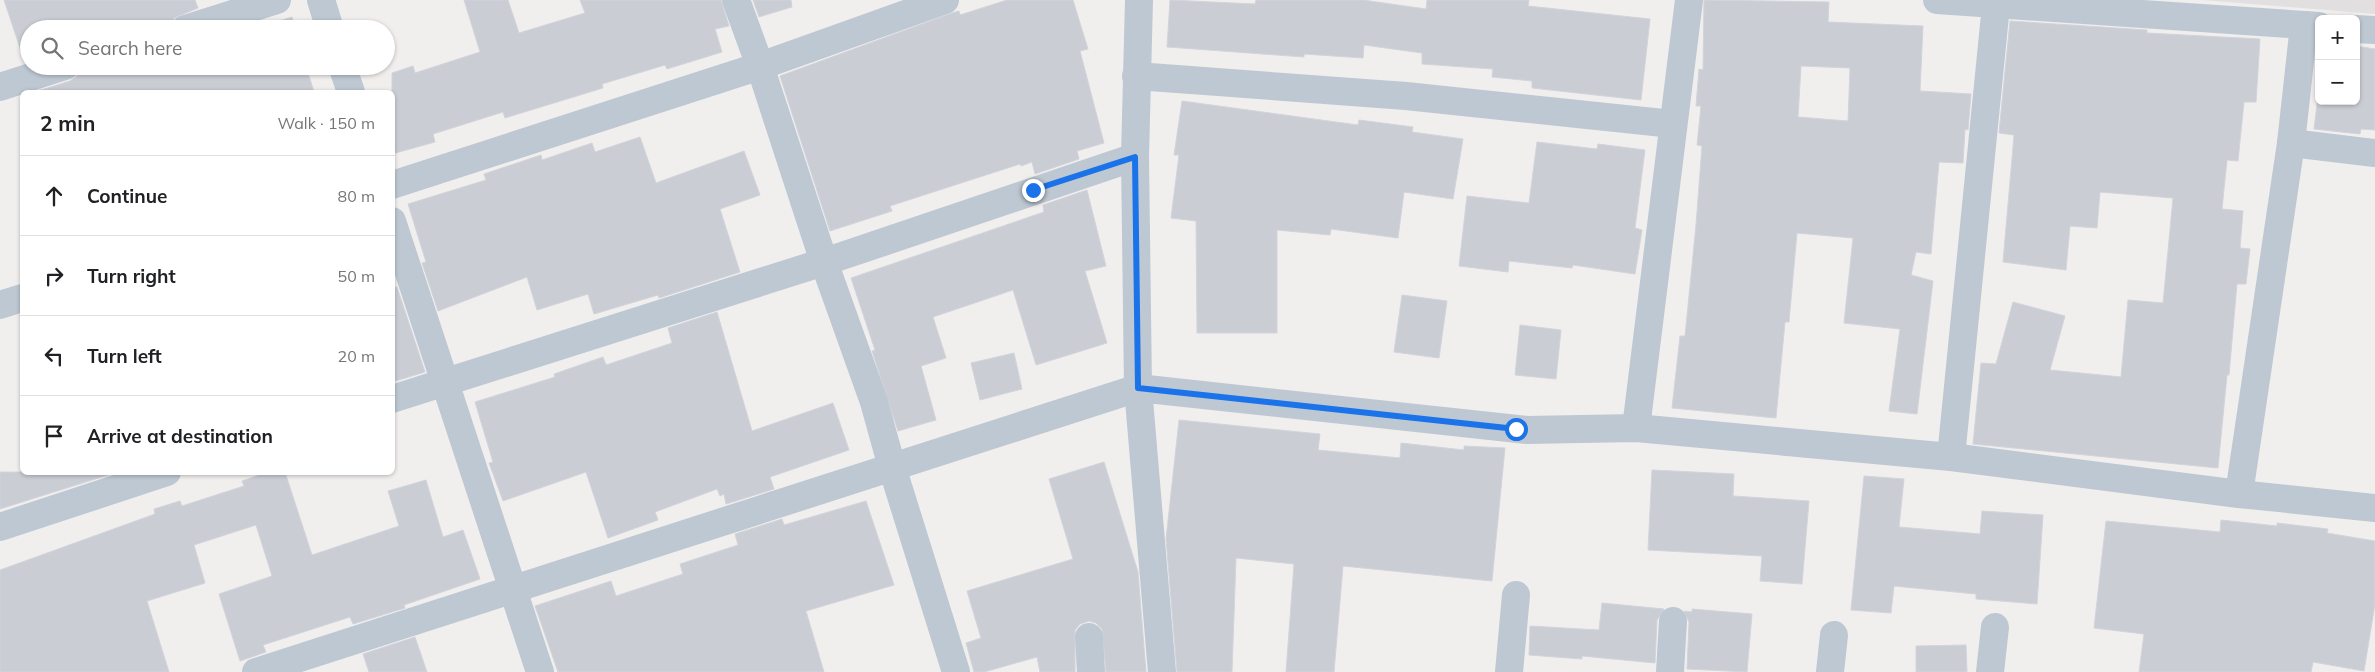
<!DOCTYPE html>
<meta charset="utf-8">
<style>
:root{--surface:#fff;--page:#f2f2f2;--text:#202124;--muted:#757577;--line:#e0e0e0}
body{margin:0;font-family:Mulish,sans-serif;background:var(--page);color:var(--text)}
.controls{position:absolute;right:15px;top:15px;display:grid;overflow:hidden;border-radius:8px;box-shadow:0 1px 4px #0004}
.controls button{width:45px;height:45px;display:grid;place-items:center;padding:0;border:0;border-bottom:1px solid var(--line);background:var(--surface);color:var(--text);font:25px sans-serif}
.stop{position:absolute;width:15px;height:15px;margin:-11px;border:4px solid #1a73e8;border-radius:50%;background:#fff}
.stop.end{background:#1a73e8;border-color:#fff;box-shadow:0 1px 5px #0008}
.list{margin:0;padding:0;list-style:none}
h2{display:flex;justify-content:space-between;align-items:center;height:65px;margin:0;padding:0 20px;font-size:21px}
h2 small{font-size:16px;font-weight:400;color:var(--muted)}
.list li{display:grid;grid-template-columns:32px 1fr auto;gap:15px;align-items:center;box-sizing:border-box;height:80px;padding:0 20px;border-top:1px solid var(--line)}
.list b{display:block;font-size:19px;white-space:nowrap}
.list em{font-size:16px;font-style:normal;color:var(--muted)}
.icon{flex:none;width:28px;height:28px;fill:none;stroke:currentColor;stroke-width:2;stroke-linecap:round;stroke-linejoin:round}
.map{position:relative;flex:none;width:2375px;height:672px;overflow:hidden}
.search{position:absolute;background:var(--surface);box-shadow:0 1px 4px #0004;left:20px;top:20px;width:375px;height:55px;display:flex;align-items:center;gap:12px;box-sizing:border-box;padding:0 18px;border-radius:28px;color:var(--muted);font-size:19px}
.panel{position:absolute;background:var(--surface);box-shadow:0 1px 4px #0004;left:20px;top:90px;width:375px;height:385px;border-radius:8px}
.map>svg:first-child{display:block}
</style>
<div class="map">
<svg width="2375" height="672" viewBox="0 0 2375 672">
<rect width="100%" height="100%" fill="#f1eeee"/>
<polygon fill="#e2dfe0" points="2203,0 2375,0 2375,14"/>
<g fill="#cacdd4" stroke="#d2d4db" fill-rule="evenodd">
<polygon points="4,0 195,0 198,8 174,18 170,29 29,29 29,61 25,63"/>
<polygon points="464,0 508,0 519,33 585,13 580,0 721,0 729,26 715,29 722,52 667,69 665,65 602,84 603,88 505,118 503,112 433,134 435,142 392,154 392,73 413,66 415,73 480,52"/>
<polygon points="753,0 791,0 792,7 759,17"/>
<polygon points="1007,0 1073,0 1088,49 1080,51 1104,143 1077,151 1079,159 1035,174 1032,162 1021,166 1020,164 890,206 892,211 830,231 780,76 952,13 959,11 960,15"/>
<polygon points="1170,0 1255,4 1256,0 1363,0 1426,9 1427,0 1529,0 1528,6 1650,19 1641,100 1532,88 1532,81 1492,77 1493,69 1422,64 1422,53 1364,45 1363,58 1304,54 1304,57 1167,47"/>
<path d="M 1704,0 L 1829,2 L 1828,22 L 1923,26 L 1920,91 L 1971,94 L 1968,130 L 1965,129 L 1963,163 L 1939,162 L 1931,254 L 1916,252 L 1911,275 L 1933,281 L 1917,414 L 1889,411 L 1900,329 L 1844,323 L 1853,238 L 1797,233 L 1789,322 L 1785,322 L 1776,418 L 1672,408 L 1680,336 L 1685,336 L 1696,225 L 1702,146 L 1697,145 L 1701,106 L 1696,106 L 1699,69 L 1703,70 ZM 1801,66 L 1850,68 L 1848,121 L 1798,117 Z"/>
<polygon points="292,17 295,29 254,29"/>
<polygon points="2010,21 2147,30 2147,33 2260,39 2256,102 2244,102 2238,161 2227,160 2222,209 2243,211 2240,248 2250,249 2246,284 2237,284 2229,375 2227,375 2218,468 1973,444 1981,363 1996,364 2013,302 2065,316 2050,370 2121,377 2128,300 2163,303 2173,198 2100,192 2097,228 2070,226 2066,270 2003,262 2014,135 1999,133"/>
<polygon points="2356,46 2375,49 2375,130 2361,129 2360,134 2314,129 2319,88 2319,101 2356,101"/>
<polygon points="80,66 306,66 314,92 35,92 70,81 77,76"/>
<polygon points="1182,101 1358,125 1359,120 1413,127 1412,132 1463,139 1453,199 1404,192 1398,238 1331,229 1330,235 1277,230 1277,333 1197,333 1196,221 1171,218 1179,155 1174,155"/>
<polygon points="640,137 656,183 744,151 760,195 720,209 740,272 659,298 658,295 594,314 588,294 537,310 527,277 438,311 422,263 426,262 408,204 486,180 484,174 541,155 542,160 592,143 595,152"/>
<polygon points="1537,142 1597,149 1598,144 1645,150 1635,228 1642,230 1635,274 1573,265 1572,268 1509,261 1508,272 1459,266 1467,196 1529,203"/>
<polygon points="1087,190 1106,266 1085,271 1107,343 1036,365 1013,290 933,317 946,358 921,366 936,420 898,431 872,351 875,350 851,278 1044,212 1043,205"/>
<polygon points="392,287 397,287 425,372 392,382"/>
<polygon points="1402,295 1447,301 1439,358 1394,352"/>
<polygon points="717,312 752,431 833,403 849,450 770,477 774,489 726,504 724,494 720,496 717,489 655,512 658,520 608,538 586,472 503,501 489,463 493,462 475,402 555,377 554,374 603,357 606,365 672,343 668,328"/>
<polygon points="1520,325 1561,330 1556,379 1515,375"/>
<polygon points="1014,353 1022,389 980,400 971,363"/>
<polygon points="1179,420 1320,434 1318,450 1400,458 1401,443 1464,450 1464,446 1505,448 1492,581 1343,566 1334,672 1286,672 1294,564 1236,558 1232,672 1177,672 1166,539"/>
<polygon points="1104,462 1138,572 1146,672 1106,672 1102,629 1096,623 1089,621 1080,624 1075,630 1075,672 1040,672 1037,657 984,672 974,672 966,643 981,638 967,591 1073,559 1049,479"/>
<polygon points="1652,470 1734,474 1733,496 1809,501 1802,584 1760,581 1762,556 1648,550"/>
<polygon points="0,472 108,472 108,475 0,509"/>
<polygon points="268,472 285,472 312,555 399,526 388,491 426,480 443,537 463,530 480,579 404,605 405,608 353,624 350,617 263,645 266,652 240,661 219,594 272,576 256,525 194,545 205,583 147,601 169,672 0,672 0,570 155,514 154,509 180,501 182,506 244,486 242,481"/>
<polygon points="1864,476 1904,479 1899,527 1980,534 1982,511 2043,515 2037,604 1976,599 1976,594 1894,586 1891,613 1851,610"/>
<polygon points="866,501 894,585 806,611 824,672 558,672 535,606 611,581 616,596 683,574 680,564 738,545 735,534 782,519 784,525"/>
<polygon points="2221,520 2277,526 2277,523 2328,529 2327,533 2375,541 2375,604 2364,671 2313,662 2311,672 2139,672 2144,634 2094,628 2106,521 2220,532"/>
<polygon points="1602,603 1664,609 1657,620 1655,663 1582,656 1582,659 1529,655 1530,626 1599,630"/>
<polygon points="1692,609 1752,614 1747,672 1687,669 1689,622 1684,611 1692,612"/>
<polygon points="415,637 427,672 369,672 363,654"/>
<polygon points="1966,645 1967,672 1916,672 1916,646"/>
</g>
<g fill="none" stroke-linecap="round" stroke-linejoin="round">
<g stroke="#bdc8d2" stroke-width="28">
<polyline points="321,0 330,29"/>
<polyline points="736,0 760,66 824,262 874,402 892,467 956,672"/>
<polyline points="1139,0 1135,157 1138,388 1162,672"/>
<polyline points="1937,0 2319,26"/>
<polyline points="185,29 277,0"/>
<polyline points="2356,29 2375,30"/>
<polyline points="342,66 351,92"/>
<polyline points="1136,76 1406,96 1673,124"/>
<polyline points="0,87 65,66"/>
<polyline points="2291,143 2375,153"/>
<polyline points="392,185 760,66 945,0"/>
<polyline points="392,221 540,672"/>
<polyline points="0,305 22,298"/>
<polyline points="392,399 824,262 1135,157"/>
<polyline points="1636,428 1689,0"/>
<polyline points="1951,457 1996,5"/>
<polyline points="2239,494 2291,143 2304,25"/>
<polyline points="0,527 167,472"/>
<polyline points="1089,637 1091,672"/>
<polyline points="256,672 1138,388 1527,430 1636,428 1951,457 2239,494 2375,508"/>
<polyline points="1509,672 1516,595"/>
<polyline points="1670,672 1673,621"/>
<polyline points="1830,672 1834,635"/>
<polyline points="1990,672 1995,627"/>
</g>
</g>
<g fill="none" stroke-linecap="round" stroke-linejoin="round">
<polyline stroke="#1a73e8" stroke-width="6" points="1033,190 1135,157 1138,388 1516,429"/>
</g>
</svg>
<div class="controls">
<button>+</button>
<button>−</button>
</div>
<div class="stop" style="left:1516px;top:429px"></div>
<div class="stop end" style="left:1033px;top:190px"></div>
<div class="search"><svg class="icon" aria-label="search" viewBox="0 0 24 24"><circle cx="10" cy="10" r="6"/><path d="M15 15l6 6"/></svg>Search here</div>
<section class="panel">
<h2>2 min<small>Walk · 150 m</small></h2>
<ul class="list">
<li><svg class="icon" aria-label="ahead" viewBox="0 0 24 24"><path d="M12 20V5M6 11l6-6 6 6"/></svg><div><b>Continue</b></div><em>80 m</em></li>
<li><svg class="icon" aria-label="right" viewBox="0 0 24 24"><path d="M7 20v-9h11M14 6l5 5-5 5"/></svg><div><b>Turn right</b></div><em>50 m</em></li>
<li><svg class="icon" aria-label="left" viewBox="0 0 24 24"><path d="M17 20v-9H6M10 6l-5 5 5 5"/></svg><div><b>Turn left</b></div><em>20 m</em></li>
<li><svg class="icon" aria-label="arrive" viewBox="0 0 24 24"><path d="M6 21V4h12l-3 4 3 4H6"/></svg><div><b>Arrive at destination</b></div></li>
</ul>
</section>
</div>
